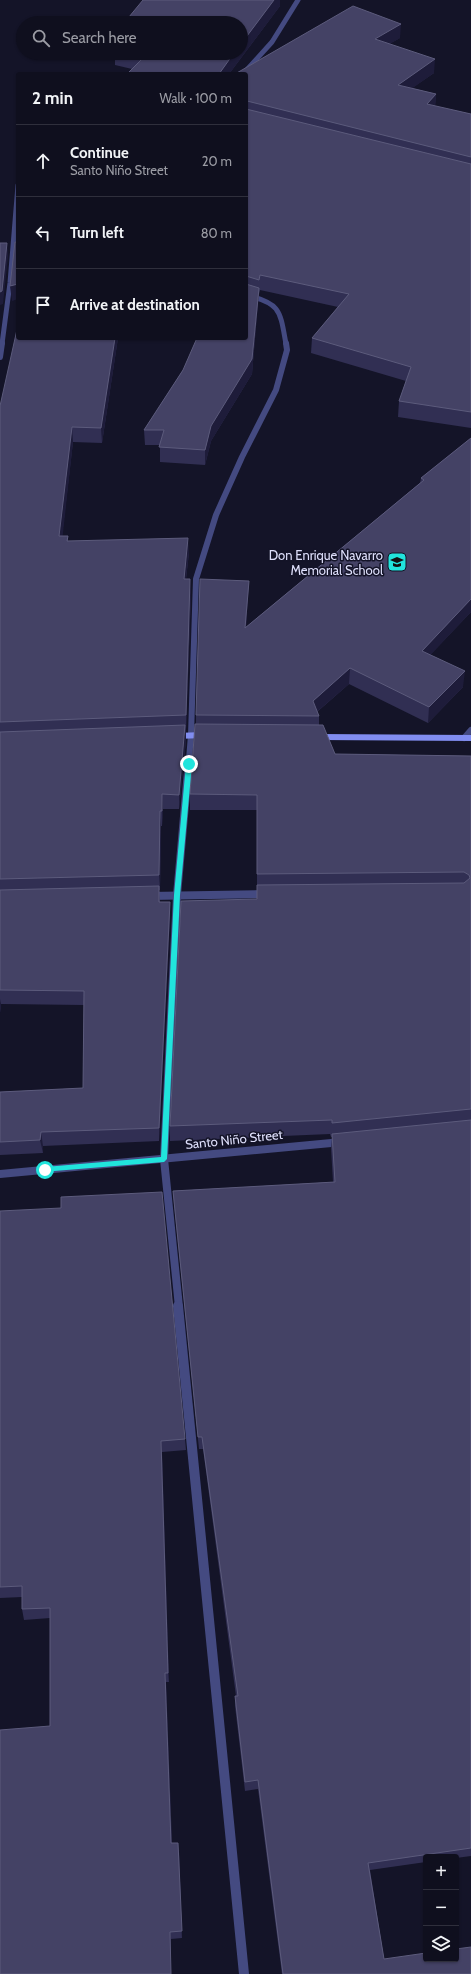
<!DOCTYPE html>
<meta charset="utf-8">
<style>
:root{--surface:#0f0f1e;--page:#181827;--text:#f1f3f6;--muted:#9b9ca4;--line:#2f2f3c}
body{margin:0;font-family:Cabin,sans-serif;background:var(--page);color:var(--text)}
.controls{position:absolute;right:12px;bottom:12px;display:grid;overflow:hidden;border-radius:4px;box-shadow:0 1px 3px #0004}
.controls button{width:36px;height:36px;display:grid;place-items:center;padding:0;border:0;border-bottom:1px solid var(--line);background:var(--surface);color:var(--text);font:20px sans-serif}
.stop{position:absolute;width:12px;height:12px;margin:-9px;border:3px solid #21e4dc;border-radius:50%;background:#fff}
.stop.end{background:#21e4dc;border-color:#fff;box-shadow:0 1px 4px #0008}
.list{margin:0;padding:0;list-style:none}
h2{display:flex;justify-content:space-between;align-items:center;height:52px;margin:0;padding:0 16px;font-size:17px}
h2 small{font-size:13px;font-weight:400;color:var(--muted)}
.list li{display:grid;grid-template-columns:26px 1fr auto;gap:12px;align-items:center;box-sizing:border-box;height:72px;padding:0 16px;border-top:1px solid var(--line)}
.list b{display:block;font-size:15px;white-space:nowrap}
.list p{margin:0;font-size:13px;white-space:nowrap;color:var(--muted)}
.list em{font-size:13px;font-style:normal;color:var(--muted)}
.icon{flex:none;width:22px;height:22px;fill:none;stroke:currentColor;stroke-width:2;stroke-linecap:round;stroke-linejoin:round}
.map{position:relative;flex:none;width:471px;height:1974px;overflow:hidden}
.search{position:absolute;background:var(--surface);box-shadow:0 1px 3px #0004;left:16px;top:16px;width:232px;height:44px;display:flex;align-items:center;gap:10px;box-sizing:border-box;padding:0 14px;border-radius:22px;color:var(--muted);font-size:15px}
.panel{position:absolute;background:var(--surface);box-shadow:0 1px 3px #0004;left:16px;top:72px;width:232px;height:268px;border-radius:4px}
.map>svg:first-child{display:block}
</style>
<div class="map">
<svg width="471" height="1974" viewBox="0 0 471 1974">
<rect width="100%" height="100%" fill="#141428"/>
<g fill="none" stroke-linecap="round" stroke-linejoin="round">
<g stroke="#444a81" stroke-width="5">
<polyline points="243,74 272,42 298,0"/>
<path d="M 246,295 C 281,303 280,311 286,344"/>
<polyline points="2,344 10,283 18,185"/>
</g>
<g stroke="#444a81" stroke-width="6">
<polyline points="0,357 2,343"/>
<polyline points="464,738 471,730"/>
<polyline points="188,772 191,735 196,579 216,515 242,457 276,390 287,350 286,343"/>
</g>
<g stroke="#444a81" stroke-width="8">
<polyline points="149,896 267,894"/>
<polyline points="0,1174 342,1142"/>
<polyline points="179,1307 164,1159 177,895 188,771"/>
</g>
<polyline stroke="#444a81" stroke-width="10" points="178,1306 244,1974"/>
<g stroke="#818df0" stroke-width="6">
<polyline points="176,736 204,735"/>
<polyline points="318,737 471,738"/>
</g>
</g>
<g fill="#312f53">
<polygon points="143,0 280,0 280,6 229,74 127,74 132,69 115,65 115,53 241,53"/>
<polygon points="400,38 389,44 434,73 412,88 436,94 435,106 471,114 471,428 398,417 399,401 406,381 311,353 312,338 338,307 260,290 259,294 258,303 252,374 211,441 205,465 160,462 160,445 145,445 144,430 183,370 246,338 246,74"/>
<polygon points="118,338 102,443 73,442 62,536 68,536 68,541 189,553 186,579 191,594 186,730 186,740 179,809 163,809 162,826 161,826 160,890 159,890 160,902 170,902 170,916 159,1141 43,1146 43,1153 0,1155 0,1092 83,1088 84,1005 1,1004 0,1013 0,406"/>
<polygon points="471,438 471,612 430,655 463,687 428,723 349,684 317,712 319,716 319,725 335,754 471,756 471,1856 456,1858 456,1857 426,1857 426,1862 370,1870 384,1959 471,1974 282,1974 258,1789 245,1791 235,1706 235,1696 236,1696 203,1449 199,1449 174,1205 173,1191 333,1182 331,1148 332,1137 331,1137 330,1134 170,1141 170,1126 257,899 257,810 190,810 190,794 196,724 196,715 249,581 248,596 246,627 420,483 421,478"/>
<polygon points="0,1211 185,1439 186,1450 162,1452 169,1682 166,1682 172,1843 179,1851 182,1938 171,1939 50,1726 50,1618 24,1620 22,1609 22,1597 0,1598"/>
</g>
<g fill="#1e1c3a">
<polygon points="274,0 280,0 280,6 229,74 219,74 234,53 241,53 241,44"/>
<polygon points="401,24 400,38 374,53 375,39"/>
<polygon points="435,59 434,73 397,99 398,85"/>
<polygon points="436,94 435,108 427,104"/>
<polygon points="246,101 247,101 247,115 246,116"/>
<polygon points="7,243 8,256 3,304 0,305 0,292"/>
<polygon points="18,284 18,299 12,301 10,286"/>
<polygon points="259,288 258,303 252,374 211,441 205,465 205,450 211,426"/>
<polygon points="115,338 118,338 102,443 101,428"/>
<polygon points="72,427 73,442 61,551 59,536"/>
<polygon points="188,538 189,553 184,594 184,579"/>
<polygon points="190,579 191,594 186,730 186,715"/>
<polygon points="249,581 248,596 245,643 245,628"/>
<polygon points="471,599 471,612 420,666 422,651"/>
<polygon points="350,668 349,684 312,716 313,701"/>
<polygon points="465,671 463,687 428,723 429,707"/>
<polygon points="185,725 186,740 179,809 179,795"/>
<polygon points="162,794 163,809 162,826"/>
<polygon points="160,811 161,826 160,890 159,875"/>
<polygon points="170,902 170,916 159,1141 159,1128"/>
<polygon points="0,999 1,1004 0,1013"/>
<polygon points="41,1132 43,1146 43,1153 40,1140"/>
<polygon points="161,1441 162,1452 169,1682 168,1673"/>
<polygon points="165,1673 166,1682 172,1851 171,1843"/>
<polygon points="178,1843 179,1851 182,1938 182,1931"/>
<polygon points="170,1932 171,1939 171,1974"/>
</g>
<g fill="#444265" stroke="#5c5b7c">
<polygon points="143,0 274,0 241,44 241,23 124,23"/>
<polygon points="353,6 401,24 375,39 435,59 398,85 436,94 427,104 471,114 471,157 247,101 246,101 246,74 235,74"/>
<polygon points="124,53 234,53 219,74 127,74 144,57"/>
<polygon points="246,109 471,164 471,412 399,401 411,367 312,338 349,294 260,275 259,280 246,276"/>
<polygon points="15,242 18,242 18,284 10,286"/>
<polygon points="0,243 7,243 2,291 0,292"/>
<polygon points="246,284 259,288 252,359 211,426 205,450 159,447 164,430 144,430 183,370 197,338 246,338"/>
<polygon points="18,325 18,338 115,338 101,428 72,427 59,536 68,536 67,541 188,538 184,579 190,579 186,715 0,722 0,406"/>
<polygon points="471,438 471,599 422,651 465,671 429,707 350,668 313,701 319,716 196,715 200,579 249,581 245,628 424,480 421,478"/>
<polygon points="195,724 323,725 335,754 471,756 471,1109 332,1123 332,1120 170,1126 181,901 257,899 257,885 464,883 470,878 469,875 464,872 257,874 257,795 190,794"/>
<polygon points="185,725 179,795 162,794 162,811 160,811 159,875 0,879 0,732"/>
<polygon points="159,886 159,902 170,902 159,1128 41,1132 40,1140 0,1142 0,1092 83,1088 84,991 0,990 0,890"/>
<polygon points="471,1120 471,1848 368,1863 384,1959 426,1953 426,1959 456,1959 456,1949 471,1947 471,1974 283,1974 258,1780 245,1782 235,1696 238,1696 202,1437 198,1437 173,1191 335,1182 332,1134"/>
<polygon points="162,1192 185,1439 161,1441 168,1673 165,1673 171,1843 178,1843 182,1931 170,1932 171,1974 0,1974 0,1730 50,1726 50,1608 22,1609 22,1586 0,1587 0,1211 61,1208 61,1197"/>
</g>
<polygon fill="#21e4dc" points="189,762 192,764 180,895 167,1159 164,1162 42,1172 42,1168 45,1167 161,1157 174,895 186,764"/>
<defs>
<symbol id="school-square" viewBox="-11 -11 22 22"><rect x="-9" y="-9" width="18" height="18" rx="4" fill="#21e4dc" stroke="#141428"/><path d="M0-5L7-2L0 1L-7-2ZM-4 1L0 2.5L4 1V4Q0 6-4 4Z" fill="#111"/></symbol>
</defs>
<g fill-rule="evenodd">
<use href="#school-square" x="386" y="551" width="22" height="22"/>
</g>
<g text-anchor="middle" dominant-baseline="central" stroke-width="3" stroke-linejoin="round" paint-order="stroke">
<g font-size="13" fill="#dedffb" stroke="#141428" text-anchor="end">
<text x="383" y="555">Don Enrique Navarro<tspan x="383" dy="15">Memorial School</tspan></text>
</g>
<g font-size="13" fill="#dedffb" stroke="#141428">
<text transform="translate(234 1139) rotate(-6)">Santo Niño Street</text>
</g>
</g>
</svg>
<div class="controls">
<button>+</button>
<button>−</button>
<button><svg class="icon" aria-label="layers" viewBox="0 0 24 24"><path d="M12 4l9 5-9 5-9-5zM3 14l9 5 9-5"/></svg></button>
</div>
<div class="stop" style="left:45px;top:1170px"></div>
<div class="stop end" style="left:189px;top:764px"></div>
<div class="search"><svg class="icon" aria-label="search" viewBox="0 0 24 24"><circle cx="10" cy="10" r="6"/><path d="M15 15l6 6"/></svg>Search here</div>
<section class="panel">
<h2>2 min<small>Walk · 100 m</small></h2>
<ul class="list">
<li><svg class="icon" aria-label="ahead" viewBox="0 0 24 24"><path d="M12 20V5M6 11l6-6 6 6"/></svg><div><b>Continue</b><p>Santo Niño Street</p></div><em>20 m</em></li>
<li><svg class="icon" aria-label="left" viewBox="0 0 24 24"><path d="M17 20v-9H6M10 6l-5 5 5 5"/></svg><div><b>Turn left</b></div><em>80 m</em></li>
<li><svg class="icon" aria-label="arrive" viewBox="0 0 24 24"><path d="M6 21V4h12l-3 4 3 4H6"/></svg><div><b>Arrive at destination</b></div></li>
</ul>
</section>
</div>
